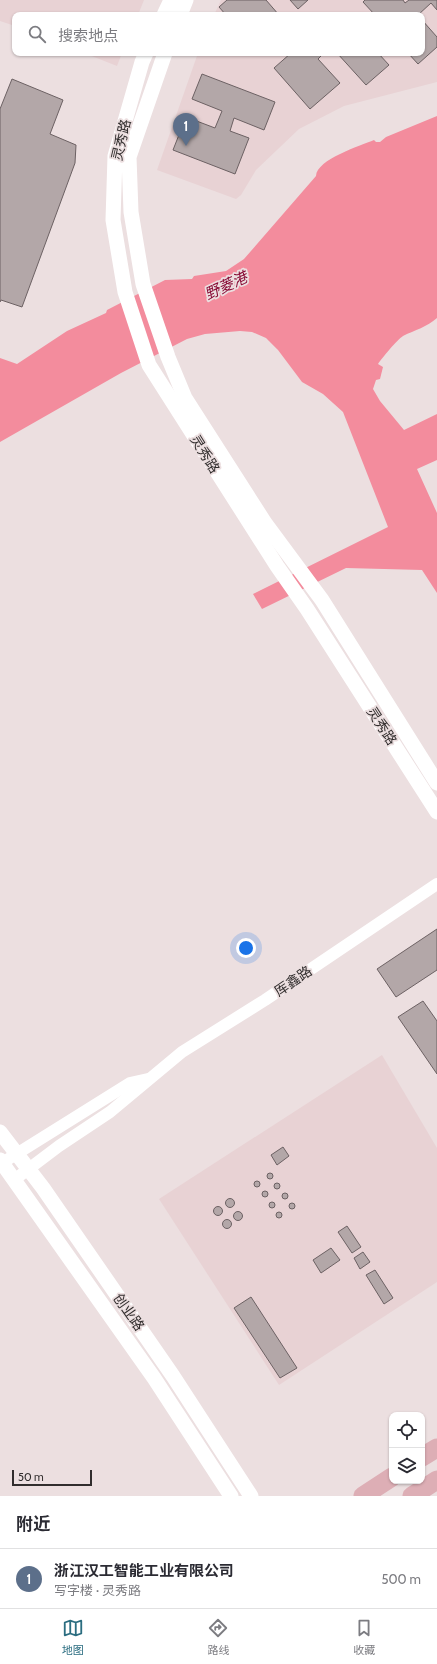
<!DOCTYPE html>
<html lang="zh">
<meta charset="utf-8">
<style>
:root{--surface:#fff;--page:#f2f2f3;--text:#2b2b33;--muted:#7c7c81;--line:#e1e1e2;--accent:#2b6d80}
body{margin:0;font-family:Cabin,"Noto Sans SC",sans-serif;background:var(--page);color:var(--text)}
.controls{position:absolute;right:12px;bottom:12px;display:grid;overflow:hidden;border-radius:8px;box-shadow:0 1px 3px #0004}
.controls button{width:36px;height:36px;display:grid;place-items:center;padding:0;border:0;border-bottom:1px solid var(--line);background:var(--surface);color:var(--text);font:20px sans-serif}
.scale{position:absolute;left:12px;bottom:10px;width:80px;box-sizing:border-box;padding-left:4px;border:2px solid #312d2d;border-top:0;font-size:11px;line-height:14px;white-space:nowrap;color:#312d2d;-webkit-text-stroke:3px #ecdfe0;paint-order:stroke}
.you{position:absolute;left:246px;top:948px;width:14px;height:14px;margin:-10px;border:3px solid #fff;border-radius:50%;background:#1a73e8;box-shadow:0 0 0 6px #1a73e833}
.badge{display:grid;place-items:center;width:26px;height:26px;border-radius:50%;background:var(--accent);color:#fff;font-size:13px;font-weight:700}
.pin{position:absolute;translate:-50% -33px;filter:drop-shadow(0 1px 2px #0008)}
.pin::after{content:'';position:absolute;top:21px;width:14px;height:12px;background:inherit;clip-path:polygon(0 0,100% 0,50% 100%)}
.list{margin:0;padding:0;list-style:none}
h2{display:flex;justify-content:space-between;align-items:center;height:52px;margin:0;padding:0 16px;font-size:17px}
h2 small{font-size:13px;font-weight:400;color:var(--muted)}
.list li{display:grid;grid-template-columns:26px 1fr auto;gap:12px;align-items:center;box-sizing:border-box;height:60px;padding:0 16px;border-top:1px solid var(--line)}
.list b{display:block;font-size:15px;white-space:nowrap}
.list p{margin:0;font-size:13px;white-space:nowrap;color:var(--muted)}
.list em{font-size:13px;font-style:normal;color:var(--muted)}
.icon{flex:none;width:22px;height:22px;fill:none;stroke:currentColor;stroke-width:2;stroke-linecap:round;stroke-linejoin:round}
.map{position:relative;flex:none;width:437px;height:1496px;overflow:hidden}
.search{position:absolute;background:var(--surface);box-shadow:0 1px 3px #0004;left:12px;right:12px;top:12px;height:44px;display:flex;align-items:center;gap:10px;box-sizing:border-box;padding:0 14px;border-radius:8px;color:var(--muted);font-size:15px}
.sheet{height:112px;background:var(--surface)}
nav{display:flex;justify-content:space-around;align-items:center;box-sizing:border-box;height:56px;border-top:1px solid var(--line);background:var(--surface);font-size:11px;color:var(--muted)}
nav a{display:grid;justify-items:center;gap:2px}
nav .on{color:var(--accent)}
.map>svg:first-child{display:block}
</style>
<div class="map">
<svg width="437" height="1496" viewBox="0 0 437 1496">
<rect width="100%" height="100%" fill="#ecdfe0"/>
<g fill="#e8d2d4">
<polygon points="0,0 144,0 138,15 15,15 15,26 0,21"/>
<polygon points="221,0 437,0 437,82 344,106 299,129 256,170 241,195 236,199 157,170 198,53 422,53 422,15 214,15"/>
<polygon points="84,53 122,53 117,66"/>
<polygon points="382,1055 437,1148 437,1282 279,1385 159,1199"/>
</g>
<path fill="#f38c9d" d="M 437,116 L 437,318 C 427,327 415,330 403,336 C 397,340 382,358 378,364 L 383,367 L 380,379 L 376,380 L 373,389 L 380,401 L 404,430 L 437,414 L 437,460 L 417,469 L 437,513 L 437,593 L 422,570 L 346,568 L 262,609 L 253,594 L 388,527 L 343,412 L 323,394 L 302,382 L 278,350 L 266,338 L 252,332 L 240,331 L 205,334 L 187,339 L 121,373 L 0,442 L 0,358 L 17,364 L 67,331 L 106,313 L 107,310 L 165,280 L 192,279 L 194,276 L 226,271 L 244,259 L 316,176 C 317,159 360,146 374,140 L 376,142 L 380,142 L 386,137 Z"/>
<g fill="#b3a7a8" stroke="#6c6163">
<polygon points="227,0 266,0 279,15 226,15 219,7"/>
<polygon points="290,0 308,0 298,9"/>
<polygon points="365,0 403,0 405,3 409,0 437,0 437,10 431,3 418,15 375,15 363,2"/>
<polygon points="422,20 437,37 437,47 418,64 408,53 422,53"/>
<polygon points="291,53 324,53 318,59 340,83 310,109 274,68"/>
<polygon points="337,53 378,53 389,65 366,85"/>
<polygon points="202,74 275,102 264,130 234,118 230,131 249,138 235,174 173,150 186,117 215,128 222,111 192,99"/>
<polygon points="12,79 63,100 50,134 76,145 75,163 22,307 1,300 0,302 0,109"/>
<polygon points="437,929 437,970 396,997 377,969"/>
<polygon points="423,1001 437,1021 437,1074 398,1017"/>
<polygon points="283,1147 289,1156 277,1165 271,1155"/>
<circle cx="270" cy="1176" r="3"/>
<circle cx="257" cy="1184" r="3"/>
<circle cx="277" cy="1186" r="3"/>
<circle cx="265" cy="1194" r="3"/>
<circle cx="285" cy="1196" r="3"/>
<circle cx="230" cy="1203" r="4.5"/>
<circle cx="272" cy="1205" r="3"/>
<circle cx="292" cy="1206" r="3"/>
<circle cx="218" cy="1211" r="4.5"/>
<circle cx="238" cy="1216" r="4.5"/>
<circle cx="279" cy="1215" r="3"/>
<circle cx="227" cy="1224" r="4.5"/>
<polygon points="347,1226 361,1247 352,1253 338,1232"/>
<polygon points="331,1248 340,1260 321,1273 313,1260"/>
<polygon points="363,1252 370,1262 360,1269 354,1258"/>
<polygon points="375,1270 393,1298 384,1304 366,1275"/>
<polygon points="251,1297 297,1368 280,1378 234,1308"/>
</g>
<g fill="none" stroke-linecap="round" stroke-linejoin="round">
<g stroke="#fff" stroke-width="12">
<polyline points="2,1163 130,1083 148,1079"/>
<polyline points="14,1180 59,1146 110,1112 182,1052 265,1000 437,884"/>
</g>
<g stroke="#fff" stroke-width="15">
<polyline points="164,15 171,0"/>
<polyline points="180,15 186,0"/>
<polyline points="146,53 142,62 115,156 113,220 125,292 149,365 277,566 307,609 437,812"/>
<polyline points="165,53 129,157 131,212 143,284 168,357 185,398 265,523 322,600 437,783"/>
<polyline points="0,1132 43,1188 173,1376 251,1496"/>
<polyline points="0,1160 154,1378 231,1496"/>
</g>
<g stroke="#ddaeb5" stroke-width="19">
<polyline points="422,1457 437,1448"/>
<polyline points="363,1496 392,1477"/>
<polyline points="412,1496 437,1480"/>
</g>
</g>
<g text-anchor="middle" dominant-baseline="central" stroke-width="3.5" stroke-linejoin="round" paint-order="stroke">
<g font-size="14" fill="#312d2d" stroke="#ecdfe0">
<text transform="translate(121 140) rotate(-77)">灵秀路</text>
<text transform="translate(205 454) rotate(58)">灵秀路</text>
<text transform="translate(382 726) rotate(57)">灵秀路</text>
<text transform="translate(293 981) rotate(-34)">厍鑫路</text>
<text transform="translate(129 1312) rotate(55)">创业路</text>
</g>
<g font-size="15" font-style="italic" fill="#890d37" stroke="#ecdfe0">
<text transform="translate(226 286) rotate(-25)">野菱港</text>
</g>
</g>
</svg>
<div class="controls">
<button><svg class="icon" aria-label="locate" viewBox="0 0 24 24"><circle cx="12" cy="12" r="6"/><path d="M12 2v4M12 18v4M2 12h4M18 12h4"/></svg></button>
<button><svg class="icon" aria-label="layers" viewBox="0 0 24 24"><path d="M12 4l9 5-9 5-9-5zM3 14l9 5 9-5"/></svg></button>
</div>
<div class="scale">50 m</div>
<div class="you"></div>
<div class="pin badge" style="left:186px;top:146px;background:#5c6f8a">1</div>
<div class="search"><svg class="icon" aria-label="search" viewBox="0 0 24 24"><circle cx="10" cy="10" r="6"/><path d="M15 15l6 6"/></svg>搜索地点</div>
</div>
<section class="sheet">
<h2>附近<small></small></h2>
<ul class="list">
<li><span class="badge" style="background:#5c6f8a">1</span><div><b>浙江汉工智能工业有限公司</b><p>写字楼 · 灵秀路</p></div><em>500 m</em></li>
</ul>
</section>
<nav>
<a class="on"><svg class="icon" aria-label="map" viewBox="0 0 24 24"><path d="M3 6l6-2 6 2 6-2v14l-6 2-6-2-6 2zM9 4v14M15 6v14"/></svg>地图</a>
<a><svg class="icon" aria-label="directions" viewBox="0 0 24 24"><path d="M12 3l9 9-9 9-9-9zM9 14v-3h6M13 9l2 2-2 2"/></svg>路线</a>
<a><svg class="icon" aria-label="saved" viewBox="0 0 24 24"><path d="M7 4h10v16l-5-4-5 4z"/></svg>收藏</a>
</nav>
